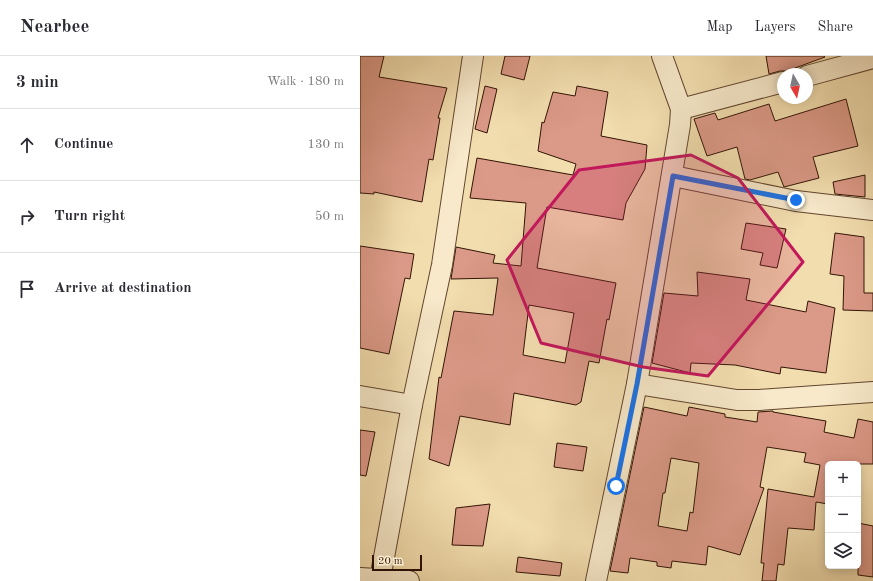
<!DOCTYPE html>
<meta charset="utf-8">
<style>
:root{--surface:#fff;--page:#f7f7f7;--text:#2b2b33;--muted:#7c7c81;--line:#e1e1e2}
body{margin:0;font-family:"Old Standard TT",serif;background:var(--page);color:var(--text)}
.controls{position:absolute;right:12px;bottom:12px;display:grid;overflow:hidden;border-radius:6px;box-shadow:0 2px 10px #0003}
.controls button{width:36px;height:36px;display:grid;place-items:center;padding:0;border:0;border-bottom:1px solid var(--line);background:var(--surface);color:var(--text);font:20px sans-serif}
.compass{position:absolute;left:417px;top:12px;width:36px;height:36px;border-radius:50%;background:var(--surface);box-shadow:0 2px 10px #0003;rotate:171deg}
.scale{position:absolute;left:12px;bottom:10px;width:50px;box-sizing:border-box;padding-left:4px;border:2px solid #321405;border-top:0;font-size:11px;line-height:14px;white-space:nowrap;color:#321405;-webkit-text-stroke:3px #f7e9ca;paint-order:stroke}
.stop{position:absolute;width:12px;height:12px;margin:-9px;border:3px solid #1a73e8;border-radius:50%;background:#fff}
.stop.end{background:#1a73e8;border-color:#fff;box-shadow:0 1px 4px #0008}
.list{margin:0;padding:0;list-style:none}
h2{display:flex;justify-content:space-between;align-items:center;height:52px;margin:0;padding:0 16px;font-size:17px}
h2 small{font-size:13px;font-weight:400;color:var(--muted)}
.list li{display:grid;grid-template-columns:26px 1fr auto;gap:12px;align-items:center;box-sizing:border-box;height:72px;padding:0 16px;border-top:1px solid var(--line)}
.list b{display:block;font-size:15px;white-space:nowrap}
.list em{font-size:13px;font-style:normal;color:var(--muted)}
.icon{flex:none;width:22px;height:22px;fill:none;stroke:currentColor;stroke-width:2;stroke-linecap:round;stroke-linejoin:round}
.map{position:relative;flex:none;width:513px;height:525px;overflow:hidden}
header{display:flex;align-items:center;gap:24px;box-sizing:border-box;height:56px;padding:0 20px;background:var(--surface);border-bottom:1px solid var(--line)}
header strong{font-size:19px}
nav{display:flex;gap:22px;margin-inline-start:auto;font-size:14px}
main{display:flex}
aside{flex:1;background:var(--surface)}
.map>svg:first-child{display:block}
</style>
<header>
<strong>Nearbee</strong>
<nav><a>Map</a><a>Layers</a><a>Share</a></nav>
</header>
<main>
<aside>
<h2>3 min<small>Walk · 180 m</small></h2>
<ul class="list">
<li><svg class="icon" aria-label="ahead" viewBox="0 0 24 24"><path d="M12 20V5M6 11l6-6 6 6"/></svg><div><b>Continue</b></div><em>130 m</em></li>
<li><svg class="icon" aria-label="right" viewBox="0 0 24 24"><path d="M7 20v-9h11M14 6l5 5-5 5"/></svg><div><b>Turn right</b></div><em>50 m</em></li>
<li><svg class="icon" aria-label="arrive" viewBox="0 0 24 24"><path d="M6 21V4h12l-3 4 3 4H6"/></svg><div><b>Arrive at destination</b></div></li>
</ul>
</aside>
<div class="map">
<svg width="513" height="525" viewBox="0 0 513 525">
<rect width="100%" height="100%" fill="#f2ddae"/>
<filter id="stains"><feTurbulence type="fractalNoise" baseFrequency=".005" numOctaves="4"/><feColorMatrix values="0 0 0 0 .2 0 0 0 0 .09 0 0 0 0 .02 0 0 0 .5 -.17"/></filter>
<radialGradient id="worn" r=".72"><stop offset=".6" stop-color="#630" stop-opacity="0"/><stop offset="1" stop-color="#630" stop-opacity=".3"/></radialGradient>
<g fill="#db9987" stroke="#321405" fill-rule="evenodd">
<polygon points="0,0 24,0 19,21 87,32 78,62 80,62 73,104 69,103 62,146 14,136 14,138 0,137"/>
<polygon points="145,0 170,0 164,24 141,18"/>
<polygon points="406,0 464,0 465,1 427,15 420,15 409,18"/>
<polygon points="125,30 137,33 127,77 115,73"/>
<path d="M 217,30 L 248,36 L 241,80 L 287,89 L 285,113 L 266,147 L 263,164 L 187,151 L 177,212 L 256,227 L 249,264 L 247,263 L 239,307 L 229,305 L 221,346 L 216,349 L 154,337 L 150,369 L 100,360 L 89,410 L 69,403 L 79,321 L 81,322 L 94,255 L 133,259 L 138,222 L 91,223 L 96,191 L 135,199 L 133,207 L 161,210 L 166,147 L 110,142 L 117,102 L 213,119 L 216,108 L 178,95 L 182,66 L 184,67 L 193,36 L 215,40 ZM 169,249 L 214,257 L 205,307 L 163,299 Z"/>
<polygon points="486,43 498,90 453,101 459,122 424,131 418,116 390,124 385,123 377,91 347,100 334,63 355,57 358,64 409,48 415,65"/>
<polygon points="505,119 505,141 475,138 473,126"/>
<polygon points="386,167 426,173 417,212 400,209 403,197 381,193"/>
<polygon points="475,177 504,181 504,237 513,237 513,255 483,254 484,220 470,218"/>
<polygon points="0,190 54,198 50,223 45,222 29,298 0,292"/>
<polygon points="337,216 390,223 386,244 446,256 448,245 475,252 466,317 421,311 420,318 375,309 331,307 330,317 292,307 304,237 338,240"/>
<path d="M 284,351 L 327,360 L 329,351 L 365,358 L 365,361 L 397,366 L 398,356 L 413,355 L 413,356 L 466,365 L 464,376 L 494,382 L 498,363 L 513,366 L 513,408 L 468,408 L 468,448 L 456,446 L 454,474 L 428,472 L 424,509 L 418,508 L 416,525 L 402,525 L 404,507 L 401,507 L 408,433 L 454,441 L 460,409 L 444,406 L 446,397 L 407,391 L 400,431 L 404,432 L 380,499 L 348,490 L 346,509 L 312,505 L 311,512 L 297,510 L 297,506 L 270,502 L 268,517 L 250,515 ZM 311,402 L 339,407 L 333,457 L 330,456 L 327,475 L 298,470 L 303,437 L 305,437 Z"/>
<polygon points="0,374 15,376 6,420 0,419"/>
<polygon points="197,387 227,391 223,415 194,411"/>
<polygon points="130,448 123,490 92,489 96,452"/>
<polygon points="498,467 513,470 513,521 498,519"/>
<polygon points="158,501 202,507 200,520 156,516"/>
</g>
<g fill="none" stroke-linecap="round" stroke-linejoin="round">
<defs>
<g id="street">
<polyline points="447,20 513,2"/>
<polyline points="321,53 423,26"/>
<polyline points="313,120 436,145 513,154"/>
<polyline points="277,328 377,344 399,344 513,336"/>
<polyline points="0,340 52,349"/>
<polyline points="0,522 49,525"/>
<polyline points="20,523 52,349 82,209 113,0"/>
<polyline points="236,525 277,328 320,69 321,53 302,0"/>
</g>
</defs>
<use href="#street" stroke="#62462f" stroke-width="22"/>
<use href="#street" stroke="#f7e9ca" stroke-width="20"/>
</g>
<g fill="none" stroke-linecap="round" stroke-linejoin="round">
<polyline stroke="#1a73e8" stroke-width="5" points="256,430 277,328 313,120 436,144"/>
</g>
<path fill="#c2185b" fill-opacity="0.2" stroke="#c2185b" stroke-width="3" stroke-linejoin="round" d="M 331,99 L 378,122 L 443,206 L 348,320 L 283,311 L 181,287 L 147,204 L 219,114 Z"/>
<rect width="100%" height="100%" filter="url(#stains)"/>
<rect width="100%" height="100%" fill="url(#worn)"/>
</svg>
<div class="controls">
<button>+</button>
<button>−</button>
<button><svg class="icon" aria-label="layers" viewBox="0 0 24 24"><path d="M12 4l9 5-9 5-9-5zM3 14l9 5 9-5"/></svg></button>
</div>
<svg class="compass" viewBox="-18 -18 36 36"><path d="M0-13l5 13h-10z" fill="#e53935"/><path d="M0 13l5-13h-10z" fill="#7c7c81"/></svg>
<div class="scale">20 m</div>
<div class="stop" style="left:256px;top:430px"></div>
<div class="stop end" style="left:436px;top:144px"></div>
</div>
</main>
